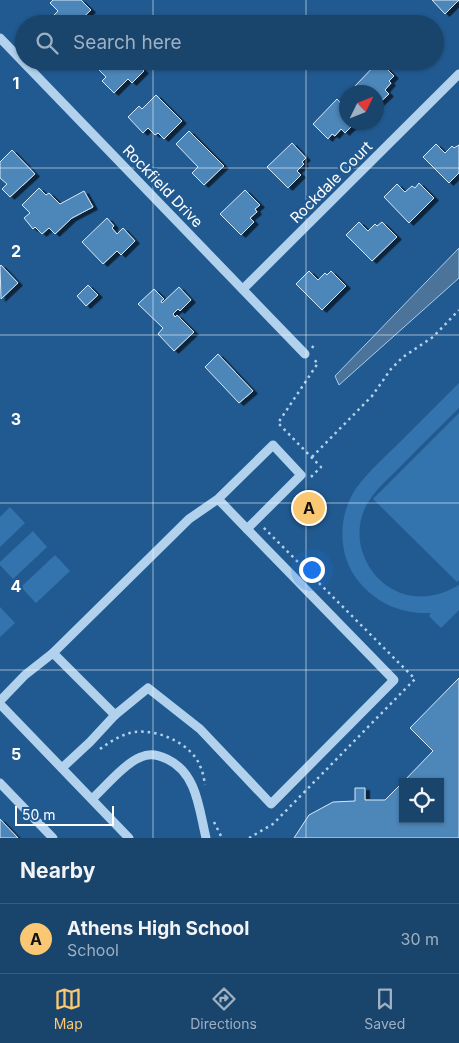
<!DOCTYPE html>
<style>
:root{--surface:#19446c;--page:#264e74;--text:#f1f3f6;--muted:#9fb0c2;--line:#375c7f;--accent:#fac873}
body{margin:0;font-family:Inter,sans-serif;background:var(--page);color:var(--text)}
.controls{position:absolute;right:15px;bottom:15px;display:grid;overflow:hidden;border-radius:0px;box-shadow:0 1px 4px #0004}
.controls button{width:45px;height:45px;display:grid;place-items:center;padding:0;border:0;border-bottom:1px solid var(--line);background:var(--surface);color:var(--text);font:25px sans-serif}
.compass{position:absolute;left:339px;top:85px;width:45px;height:45px;border-radius:50%;background:var(--surface);box-shadow:0 1px 4px #0004;rotate:47deg}
.scale{position:absolute;left:15px;bottom:12px;width:99px;box-sizing:border-box;padding-left:5px;border:2px solid #fff;border-top:0;font-size:14px;line-height:18px;white-space:nowrap;color:#fff;-webkit-text-stroke:4px #215a90;paint-order:stroke}
.you{position:absolute;left:311px;top:569px;width:18px;height:18px;margin:-12px;border:4px solid #fff;border-radius:50%;background:#1a73e8;box-shadow:0 0 0 8px #1a73e833}
.badge{display:grid;place-items:center;width:32px;height:32px;border-radius:50%;background:var(--accent);color:#111;font-size:16px;font-weight:700}
.pin{position:absolute;translate:-50% -50%;border:2px solid #fff;box-shadow:0 1px 5px #0006}
.list{margin:0;padding:0;list-style:none}
h2{display:flex;justify-content:space-between;align-items:center;height:65px;margin:0;padding:0 20px;font-size:21px}
h2 small{font-size:16px;font-weight:400;color:var(--muted)}
.list li{display:grid;grid-template-columns:32px 1fr auto;gap:15px;align-items:center;box-sizing:border-box;height:70px;padding:0 20px;border-top:1px solid var(--line)}
.list b{display:block;font-size:19px;white-space:nowrap}
.list p{margin:0;font-size:16px;white-space:nowrap;color:var(--muted)}
.list em{font-size:16px;font-style:normal;color:var(--muted)}
.icon{flex:none;width:28px;height:28px;fill:none;stroke:currentColor;stroke-width:2;stroke-linecap:round;stroke-linejoin:round}
.map{position:relative;flex:none;width:459px;height:838px;overflow:hidden}
.search{position:absolute;background:var(--surface);box-shadow:0 1px 4px #0004;left:15px;right:15px;top:15px;height:55px;display:flex;align-items:center;gap:12px;box-sizing:border-box;padding:0 18px;border-radius:28px;color:var(--muted);font-size:19px}
.sheet{height:135px;background:var(--surface)}
nav{display:flex;justify-content:space-around;align-items:center;box-sizing:border-box;height:70px;border-top:1px solid var(--line);background:var(--surface);font-size:14px;color:var(--muted)}
nav a{display:grid;justify-items:center;gap:2px}
nav .on{color:var(--accent)}
.map>svg:first-child{display:block}
</style>
<div class="map">
<svg width="459" height="838" viewBox="0 0 459 838">
<defs>
<filter id="shadow"><feDropShadow dx="4.5" dy="2.5" stdDeviation="0" flood-color="#0009"/></filter>
</defs>
<rect width="100%" height="100%" fill="#215a90"/>
<g fill="#3474ae">
<path d="M 459,383 L 459,408 C 439,428 419,447 400,467 C 388,479 375,490 367,504 C 358,520 357,540 364,556 C 369,570 380,583 394,590 C 415,601 439,597 459,585 L 459,610 L 441,628 L 429,616 L 431,613 C 403,614 379,605 360,583 C 337,557 337,515 357,487 C 370,470 387,455 402,440 C 421,421 440,402 459,383 Z"/>
<polygon points="459,413 459,580 457,582 373,499"/>
<polygon points="10,507 25,523 0,547 0,517"/>
<polygon points="33,531 47,547 13,579 0,565 0,562"/>
<polygon points="55,555 70,571 36,603 21,587"/>
<polygon points="0,607 15,623 0,637"/>
</g>
<polygon fill="#4c749a" stroke="#a5cdee" points="459,248 459,278 339,385 335,376"/>
<g fill="#4d86b9" stroke="#d7e9f9" filter="url(#shadow)">
<polygon points="53,0 81,0 91,10 76,24 50,24 48,21 58,11 50,3"/>
<polygon points="432,0 459,0 445,14"/>
<polygon points="418,16 425,24 410,24"/>
<polygon points="96,61 134,61 144,71 132,83 128,79 114,93 102,81 106,77 94,65"/>
<polygon points="379,61 394,76 389,81 391,83 385,90 389,94 376,106 376,92 361,92 355,86"/>
<polygon points="156,95 182,121 164,139 158,133 155,135 148,128 143,133 128,117 139,106 142,109"/>
<polygon points="337,99 346,109 346,122 356,122 345,133 341,129 335,136 332,134 328,139 313,124"/>
<polygon points="189,131 224,166 204,185 192,173 198,167 176,144"/>
<polygon points="292,143 306,158 302,162 304,164 297,171 301,175 288,188 267,167"/>
<polygon points="436,144 445,153 452,146 454,148 459,145 459,173 449,183 423,157"/>
<polygon points="12,150 35,174 10,197 2,189 7,184 0,178 0,162"/>
<polygon points="419,183 434,198 409,223 384,197 397,184 405,192 412,186 415,188"/>
<polygon points="39,188 46,195 49,193 60,204 84,191 93,207 72,218 55,234 49,228 42,234 35,227 33,229 24,218 30,213 22,205"/>
<polygon points="245,190 260,205 255,209 257,212 250,218 254,222 241,235 220,214"/>
<polygon points="107,218 114,226 112,228 117,234 123,228 135,241 121,255 117,251 103,264 82,242"/>
<polygon points="359,222 368,231 375,224 377,226 382,222 397,237 372,261 346,235"/>
<polygon points="1,265 18,283 1,299 0,266"/>
<polygon points="309,271 318,280 325,273 327,275 331,271 346,286 322,310 296,284"/>
<polygon points="88,285 98,295 86,306 77,296"/>
<polygon points="179,287 191,300 180,311 178,309 173,314 175,317 177,315 194,332 174,351 158,334 163,328 138,304 154,289 164,299 161,301 162,303"/>
<polygon points="218,354 253,391 239,403 205,367"/>
<polygon points="459,678 459,838 294,838 309,815 333,802 355,801 355,788 365,788 365,800 385,800 403,782 403,819 440,819 440,782 403,782 433,751 410,728"/>
<polygon points="0,819 18,838 0,838"/>
</g>
<g fill="none" stroke-linecap="round" stroke-linejoin="round">
<g stroke="#b1d1ed" stroke-width="2.5" stroke-dasharray="2.5 4" stroke-linecap="butt">
<polyline points="312,348 314,345 313,343"/>
<polyline points="312,457 372,396 391,369 403,357 433,337 459,310"/>
<polyline points="311,477 321,467 278,423 318,363 313,359"/>
<path d="M 100,749 C 111,741 122,734 135,732 C 158,729 192,744 200,766 C 203,772 204,779 205,785"/>
<polyline points="214,822 222,838"/>
<polyline points="249,838 273,824 415,679 263,527"/>
</g>
<g stroke="#b1d1ed" stroke-width="9">
<polyline points="0,38 305,354"/>
<polyline points="243,289 459,74"/>
<polyline points="0,701 25,675 53,653"/>
<polyline points="0,704 129,838"/>
<polyline points="115,715 53,653 189,519 218,499 273,445 301,475 247,529 218,499"/>
<polyline points="62,768 90,742 115,715 148,688 200,729 271,804 394,680 247,529"/>
<polyline points="0,783 53,838"/>
<path d="M 92,799 C 105,787 125,763 141,757 C 149,753 159,755 167,759 C 197,773 199,809 206,838"/>
</g>
</g>
<path fill="none" stroke="#fff" stroke-width="1" stroke-opacity="0.55" d="M 153,0 L 153,24M 306,0 L 306,24M 153,61 L 153,838M 306,61 L 306,838M 0,168 L 459,168M 0,335 L 459,335M 0,503 L 459,503M 0,670 L 459,670"/>
<g text-anchor="middle" dominant-baseline="central" stroke-width="5" stroke-linejoin="round" paint-order="stroke">
<g font-size="15" fill="#fff" stroke="#215a90">
<text transform="translate(331 182) rotate(-45)">Rockdale Court</text>
<text transform="translate(163 186) rotate(46)">Rockfield Drive</text>
</g>
</g>
<g font-size="16" text-anchor="middle" font-weight="bold" fill="#fff" stroke="#215a90" stroke-width="5" stroke-linejoin="round" paint-order="stroke">
<text x="16" y="89">1</text>
<text x="16" y="257">2</text>
<text x="16" y="425">3</text>
<text x="16" y="592">4</text>
<text x="16" y="760">5</text>
</g>
</svg>
<div class="controls">
<button><svg class="icon" aria-label="locate" viewBox="0 0 24 24"><circle cx="12" cy="12" r="6"/><path d="M12 2v4M12 18v4M2 12h4M18 12h4"/></svg></button>
</div>
<svg class="compass" viewBox="-18 -18 36 36"><path d="M0-13l5 13h-10z" fill="#e53935"/><path d="M0 13l5-13h-10z" fill="#9fb0c2"/></svg>
<div class="scale">50 m</div>
<div class="you"></div>
<div class="pin badge" style="left:309px;top:508px">A</div>
<div class="search"><svg class="icon" aria-label="search" viewBox="0 0 24 24"><circle cx="10" cy="10" r="6"/><path d="M15 15l6 6"/></svg>Search here</div>
</div>
<section class="sheet">
<h2>Nearby<small></small></h2>
<ul class="list">
<li><span class="badge">A</span><div><b>Athens High School</b><p>School</p></div><em>30 m</em></li>
</ul>
</section>
<nav>
<a class="on"><svg class="icon" aria-label="map" viewBox="0 0 24 24"><path d="M3 6l6-2 6 2 6-2v14l-6 2-6-2-6 2zM9 4v14M15 6v14"/></svg>Map</a>
<a><svg class="icon" aria-label="directions" viewBox="0 0 24 24"><path d="M12 3l9 9-9 9-9-9zM9 14v-3h6M13 9l2 2-2 2"/></svg>Directions</a>
<a><svg class="icon" aria-label="saved" viewBox="0 0 24 24"><path d="M7 4h10v16l-5-4-5 4z"/></svg>Saved</a>
</nav>
